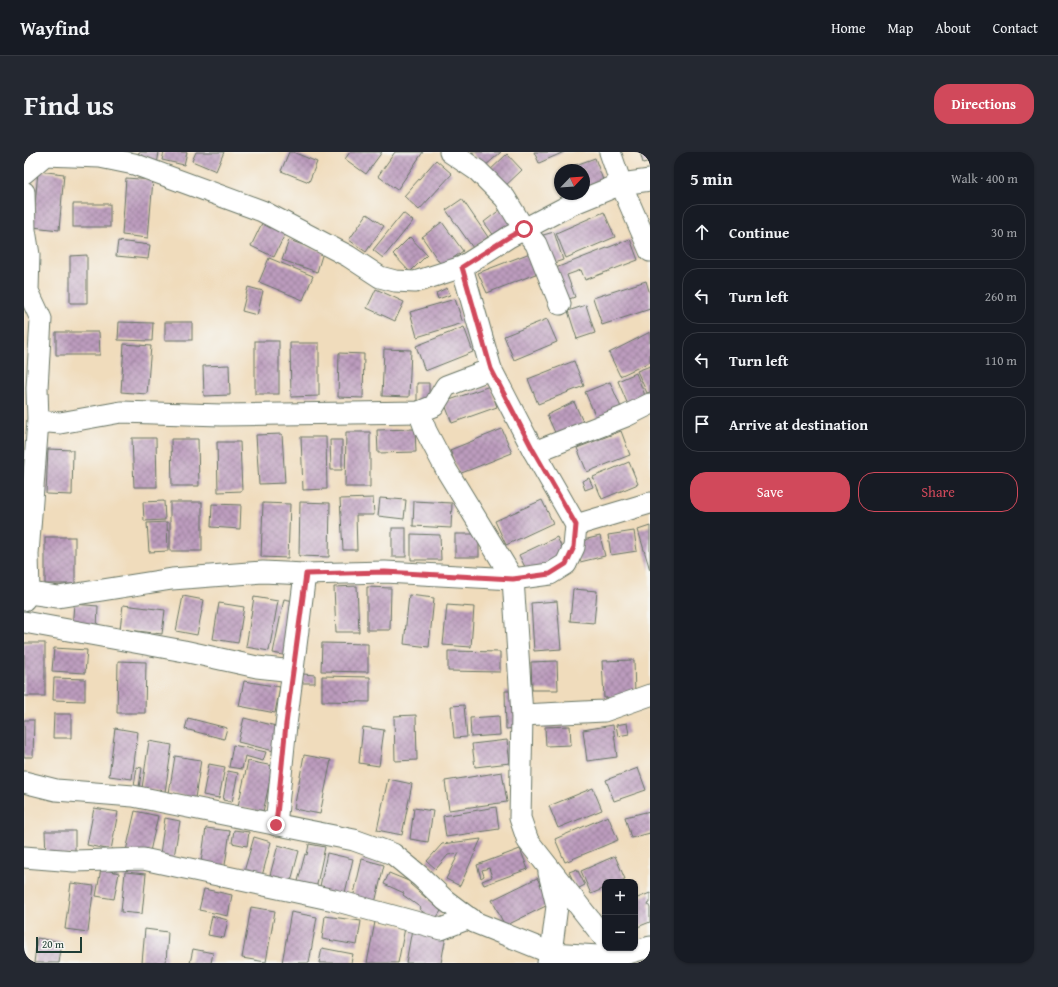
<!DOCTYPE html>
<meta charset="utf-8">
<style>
:root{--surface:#171b24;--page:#242831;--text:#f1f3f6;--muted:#9ea1a6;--line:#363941;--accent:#d1495b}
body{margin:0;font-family:"Gentium Book Plus",serif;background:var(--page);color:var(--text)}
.controls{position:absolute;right:12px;bottom:12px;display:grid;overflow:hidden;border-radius:8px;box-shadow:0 1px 3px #0004}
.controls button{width:36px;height:36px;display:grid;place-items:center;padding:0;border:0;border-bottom:1px solid var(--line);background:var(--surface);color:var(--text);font:20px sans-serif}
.compass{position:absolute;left:530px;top:12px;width:36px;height:36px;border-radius:50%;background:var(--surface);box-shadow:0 1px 3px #0004;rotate:65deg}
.scale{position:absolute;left:12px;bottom:10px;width:46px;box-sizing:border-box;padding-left:4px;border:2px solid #1f3d34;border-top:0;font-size:11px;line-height:14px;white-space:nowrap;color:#1f3d34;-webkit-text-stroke:3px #f6f6f2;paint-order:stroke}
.stop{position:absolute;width:12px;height:12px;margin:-9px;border:3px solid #d1495b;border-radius:50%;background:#fff}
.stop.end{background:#d1495b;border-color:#fff;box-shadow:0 1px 4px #0008}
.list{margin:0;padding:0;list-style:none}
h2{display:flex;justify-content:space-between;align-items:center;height:52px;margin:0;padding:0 16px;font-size:17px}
h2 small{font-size:13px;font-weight:400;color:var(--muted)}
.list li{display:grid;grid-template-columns:26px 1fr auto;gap:12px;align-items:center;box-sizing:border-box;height:56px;margin:0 8px 8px;padding:0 8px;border:1px solid var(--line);border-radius:16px}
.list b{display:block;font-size:15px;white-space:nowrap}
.list em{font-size:13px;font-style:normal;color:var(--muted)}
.actions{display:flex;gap:8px;padding:12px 16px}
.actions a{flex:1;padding:9px 0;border:1px solid var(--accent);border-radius:16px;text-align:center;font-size:14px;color:var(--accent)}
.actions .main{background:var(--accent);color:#fff}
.icon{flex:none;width:22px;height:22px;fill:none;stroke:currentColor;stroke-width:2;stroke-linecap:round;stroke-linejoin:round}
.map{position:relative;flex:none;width:626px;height:811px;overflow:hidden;border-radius:16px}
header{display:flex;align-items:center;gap:24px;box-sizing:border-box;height:56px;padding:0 20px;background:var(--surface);border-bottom:1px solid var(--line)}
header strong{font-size:19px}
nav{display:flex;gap:22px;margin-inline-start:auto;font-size:14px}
.intro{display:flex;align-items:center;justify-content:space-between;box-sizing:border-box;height:96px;padding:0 24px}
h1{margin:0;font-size:28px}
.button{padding:10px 18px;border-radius:16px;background:var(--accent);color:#fff;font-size:14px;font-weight:700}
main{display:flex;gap:24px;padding:0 24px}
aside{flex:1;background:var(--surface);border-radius:16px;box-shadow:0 1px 3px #0004}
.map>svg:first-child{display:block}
</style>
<header>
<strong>Wayfind</strong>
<nav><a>Home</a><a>Map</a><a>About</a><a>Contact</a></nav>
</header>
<div class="intro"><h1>Find us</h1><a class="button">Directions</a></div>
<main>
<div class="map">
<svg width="626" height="811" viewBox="0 0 626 811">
<defs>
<pattern id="building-cross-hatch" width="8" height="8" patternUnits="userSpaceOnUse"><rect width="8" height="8" fill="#bc9bbd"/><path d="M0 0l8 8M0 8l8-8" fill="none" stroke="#98809a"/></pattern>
</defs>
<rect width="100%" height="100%" fill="#f6f6f2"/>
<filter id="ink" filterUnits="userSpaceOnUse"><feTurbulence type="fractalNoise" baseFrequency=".025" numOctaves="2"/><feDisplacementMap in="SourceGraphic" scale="8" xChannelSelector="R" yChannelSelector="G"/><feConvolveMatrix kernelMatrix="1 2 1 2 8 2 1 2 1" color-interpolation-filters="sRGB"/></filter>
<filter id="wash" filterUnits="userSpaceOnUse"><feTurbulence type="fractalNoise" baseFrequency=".012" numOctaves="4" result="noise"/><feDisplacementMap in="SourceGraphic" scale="16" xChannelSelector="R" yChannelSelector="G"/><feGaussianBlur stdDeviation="0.9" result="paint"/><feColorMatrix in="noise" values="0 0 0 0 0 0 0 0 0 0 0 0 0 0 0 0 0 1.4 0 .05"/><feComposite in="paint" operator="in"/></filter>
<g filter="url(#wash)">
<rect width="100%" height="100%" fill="#f0dcbc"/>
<g id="blocks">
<g fill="url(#building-cross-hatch)">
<polygon points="115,0 135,0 133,13 113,9"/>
<polygon points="140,0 163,0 160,13 138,8"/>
<polygon points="172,0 200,0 192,19 168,9"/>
<polygon points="265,0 269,0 293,10 285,30 257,19"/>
<polygon points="326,0 358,0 342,22 321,7"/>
<polygon points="371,0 399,0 373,38 354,24"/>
<polygon points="447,0 477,0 460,15"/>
<polygon points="510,0 540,0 515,11"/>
<polygon points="616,0 626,0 626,9 619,11"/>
<polygon points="483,2 498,18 478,37 463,21"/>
<polygon points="571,6 579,28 560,35 560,18 538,18"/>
<polygon points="412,8 428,22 395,58 380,44"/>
<polygon points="14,19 40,22 35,78 9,75"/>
<polygon points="102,26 129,28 124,86 98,83"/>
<polygon points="438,47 464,85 449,96 422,58"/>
<rect x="49" y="52" width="37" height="23"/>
<polygon points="477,57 490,74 473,88 460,70"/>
<polygon points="580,60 591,85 542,106 532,81"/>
<polygon points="379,61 389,69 359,106 349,98"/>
<polygon points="343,62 360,74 342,100 325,88"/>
<polygon points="239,69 262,80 250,105 227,94"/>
<polygon points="418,70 439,99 418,114 398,85"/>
<polygon points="530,80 539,108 521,114 512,85"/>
<polygon points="386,85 403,103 386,120 369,102"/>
<polygon points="606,87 614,108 561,128 557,118 543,123 551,145 536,150 524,119"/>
<polygon points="265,88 299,100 293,120 258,108"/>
<polygon points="94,89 126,93 124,107 92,104"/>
<polygon points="506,101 514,121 463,141 454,121"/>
<polygon points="63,103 63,151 46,151 46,104"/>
<polygon points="245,106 289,124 279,148 235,130"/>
<polygon points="622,129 626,142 626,157 578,173 569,146"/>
<polygon points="224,135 239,139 233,163 218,159"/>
<polygon points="423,136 426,143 414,147 412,141"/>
<polygon points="352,137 380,150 371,169 343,156"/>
<polygon points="431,147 439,171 393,185 386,160"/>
<polygon points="562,153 571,181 553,187 544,159"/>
<polygon points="523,167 533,190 490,208 480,184"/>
<polygon points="95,170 129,171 128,189 94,188"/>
<rect x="141" y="170" width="27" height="18"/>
<polygon points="440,175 449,200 401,219 392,194"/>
<polygon points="32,180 75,180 76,203 32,203"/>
<polygon points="626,180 626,210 596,224 585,201"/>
<rect x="231" y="189" width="24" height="53"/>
<polygon points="266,191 295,191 295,244 267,245"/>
<polygon points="100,192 127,194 123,242 97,240"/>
<polygon points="360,197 387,198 385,245 358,244"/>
<polygon points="315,201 340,202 339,246 314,245"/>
<polygon points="550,209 560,234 514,252 504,227"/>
<polygon points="205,213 206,243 180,244 179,214"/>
<polygon points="626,214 626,240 623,241 613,219"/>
<polygon points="612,221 622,246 604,253 594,229"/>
<polygon points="586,230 599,260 574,270 561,240"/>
<polygon points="393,231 405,231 405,251 393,252"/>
<polygon points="466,234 473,255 428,271 420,250"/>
<polygon points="550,250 560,272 533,285 523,263"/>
<polygon points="391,277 392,300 354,301 353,278"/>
<polygon points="478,277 488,301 435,322 426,298"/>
<polygon points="597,279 606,303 563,320 553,296"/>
<polygon points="322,280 346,280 346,335 321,335"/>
<polygon points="258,282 261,331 235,332 232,283"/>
<polygon points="277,285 302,285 303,337 279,338"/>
<polygon points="108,286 132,286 133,335 110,335"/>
<polygon points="147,287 174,287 175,334 148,334"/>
<polygon points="306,288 318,288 318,318 307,318"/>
<polygon points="193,290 216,290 218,339 194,340"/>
<polygon points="24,297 49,298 48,343 22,342"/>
<polygon points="605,310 614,332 578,347 569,325"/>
<polygon points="565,326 569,335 561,338 558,329"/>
<polygon points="349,346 350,363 332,363 333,398 319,398 316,347"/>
<polygon points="356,346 382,348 380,367 354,364"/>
<polygon points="518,348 529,371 482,393 471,369"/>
<polygon points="140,349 141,368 120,369 119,350"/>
<polygon points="390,349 428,351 427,376 389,374"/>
<rect x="146" y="350" width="32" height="49"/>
<polygon points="276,350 306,351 305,405 275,404"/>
<polygon points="239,351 266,352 264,406 237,405"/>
<polygon points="188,352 217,353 216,377 187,375"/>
<polygon points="143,370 144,399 125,400 123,371"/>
<polygon points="626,374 626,418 614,378"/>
<rect x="368" y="376" width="14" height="29"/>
<polygon points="610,379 613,399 587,403 584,383"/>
<polygon points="387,382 416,383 417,408 387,408"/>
<rect x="431" y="382" width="24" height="23"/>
<polygon points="576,384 581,404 556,410 551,390"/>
<rect x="21" y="385" width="30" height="47"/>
<polygon points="533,385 541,403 504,421 495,403"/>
<polygon points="333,434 335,480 312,480 310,435"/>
<polygon points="343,435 367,436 366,478 343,478"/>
<polygon points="549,437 573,439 570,471 546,469"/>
<polygon points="385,443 410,446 405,495 380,492"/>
<polygon points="159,444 180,448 173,483 152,479"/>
<polygon points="230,445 254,449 245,499 222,495"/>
<polygon points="260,447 275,450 264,504 249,501"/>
<polygon points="533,449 537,497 510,499 507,451"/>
<polygon points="195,451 220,455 214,491 189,487"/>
<polygon points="50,452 74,454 73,478 48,476"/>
<polygon points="99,453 141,458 138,482 96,477"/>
<polygon points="423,453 450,455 447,495 419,493"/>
<rect x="0" y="491" width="21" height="53"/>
<polygon points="298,491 344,492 344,520 297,519"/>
<polygon points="30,496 63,498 61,521 28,519"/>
<polygon points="424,499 476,500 476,520 424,519"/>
<polygon points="610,508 611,544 580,546 578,509"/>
<polygon points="94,509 122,510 121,561 93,561"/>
<polygon points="533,509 534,538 508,538 507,510"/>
<polygon points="279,522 291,523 291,531 278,531"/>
<polygon points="298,524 346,525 346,550 298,549"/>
<polygon points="30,526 61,527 61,549 29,548"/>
<polygon points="220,529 256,535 251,561 215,554"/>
<polygon points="481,539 492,539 493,576 482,577"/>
<polygon points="440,553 443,585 430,586 427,554"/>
<polygon points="30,562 47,562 47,586 29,586"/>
<polygon points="392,563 393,608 371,609 370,564"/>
<polygon points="475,564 476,583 447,585 446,566"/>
<polygon points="164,566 203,576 200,587 161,577"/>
<polygon points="220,566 256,575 250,599 214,590"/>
<polygon points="0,568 10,568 9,605 0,605"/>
<polygon points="603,571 605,582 594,584 592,573"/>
<polygon points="589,573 593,605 563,609 559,578"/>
<polygon points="546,574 547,593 522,594 521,575"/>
<polygon points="339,575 360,578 355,614 335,611"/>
<polygon points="91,576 114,580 108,627 85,624"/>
<polygon points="483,588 486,611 451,615 448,592"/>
<polygon points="125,589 148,593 141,640 118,636"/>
<polygon points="209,593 242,600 239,609 221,604 218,617 205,615"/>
<polygon points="280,603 307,608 296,662 270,657"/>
<polygon points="151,604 177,608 171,646 145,641"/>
<polygon points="224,609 249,614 239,660 214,654"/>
<polygon points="185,612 201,615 195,646 179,643"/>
<polygon points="113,615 118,616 115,635 110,634"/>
<polygon points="614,616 622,638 590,649 582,628"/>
<polygon points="204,619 214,621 208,650 199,648"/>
<polygon points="478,620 483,650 425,658 421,629"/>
<polygon points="364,627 388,632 378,683 353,678"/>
<polygon points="569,636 578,658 534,676 525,654"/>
<polygon points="472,655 475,677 422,685 419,664"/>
<polygon points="70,656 94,660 87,698 63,693"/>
<polygon points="390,656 409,659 404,690 386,687"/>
<polygon points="111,659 134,664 125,704 102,699"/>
<polygon points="626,659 626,681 607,686 601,665"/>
<polygon points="584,664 594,688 541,710 531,687"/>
<polygon points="141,666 156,669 149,711 135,709"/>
<polygon points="182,676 206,679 200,720 176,717"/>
<polygon points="210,678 225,680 223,694 208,691"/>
<polygon points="21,679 51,679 51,703 22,703"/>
<polygon points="230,685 247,690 237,728 219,723"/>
<polygon points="457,687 436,734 422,727 435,701 424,703 412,717 403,709 418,692"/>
<polygon points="285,692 301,695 292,737 273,733 281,702 283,703"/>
<polygon points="254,693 275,699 266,733 245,727"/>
<polygon points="496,697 504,717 460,733 458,729 468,725 465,716 458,718 460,724 457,726 453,713"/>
<polygon points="303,701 329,707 320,745 295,739"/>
<polygon points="591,704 601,727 594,730 581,730 581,736 567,742 557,719"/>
<polygon points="338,707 360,713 351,751 329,746"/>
<polygon points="77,717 95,721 90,747 72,744"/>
<polygon points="553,717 561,733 553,737 545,720"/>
<polygon points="101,720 122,722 118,762 97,760"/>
<polygon points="365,721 387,730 386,732 417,759 411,768 396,758 397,756 379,743 380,741 360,732"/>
<polygon points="513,726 526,752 481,774 468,748"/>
<polygon points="47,731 70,734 64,780 41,777"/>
<polygon points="180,737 208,743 204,764 175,758"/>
<polygon points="626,741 626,751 624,752 626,756 626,770 611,776 611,747"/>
<polygon points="227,755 251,759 242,810 218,806"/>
<polygon points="267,760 293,765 285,811 258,811"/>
<polygon points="188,764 204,768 200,786 184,783"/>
<polygon points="301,764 337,769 333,793 298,787"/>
<polygon points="351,770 381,776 374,811 343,811"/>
<polygon points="121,777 144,780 142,811 118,811"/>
<polygon points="388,777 422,784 417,811 382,811"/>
<polygon points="13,786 38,790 35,811 10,811"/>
<polygon points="298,796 329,802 327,811 295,811"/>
<polygon points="169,797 189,801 187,811 166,811"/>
</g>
</g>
</g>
<g filter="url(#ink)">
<use href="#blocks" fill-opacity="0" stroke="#687564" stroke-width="1"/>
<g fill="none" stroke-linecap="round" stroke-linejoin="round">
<defs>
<g id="minor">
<polyline points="426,0 454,19 481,46 500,77 512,92 536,152"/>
<polyline points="586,0 597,32 626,99"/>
<polyline points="0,21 21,3 76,5 110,12 238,59 324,104 356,125 371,129 391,130 438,115 485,85 548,52 597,32 626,28"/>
<polyline points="0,40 1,78 5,103 4,139 17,167 13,236 14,269 4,402 5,441 0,448"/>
<polyline points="395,260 402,279 423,319 489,427 498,563 496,666 504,689 581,787"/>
<polyline points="14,269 36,271 97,260 197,263 395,260 410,254 422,234 467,217"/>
<polyline points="509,298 513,299 602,264 626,252"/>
<polyline points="552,373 626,351"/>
<polyline points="5,441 34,445 148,427 239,420 281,422 361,420 489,427 526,422 542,412 550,395 552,373 509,298 467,217 438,115"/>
<polyline points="0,470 160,499 233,515 269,519"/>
<polyline points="498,563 580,559 626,543"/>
<polyline points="0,630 32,638 109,644 330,688 369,702 397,725 421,748 450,770 527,801 590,805 626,795"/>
<polyline points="252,673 262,573 281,422"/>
<polyline points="0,705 50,709 119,707 310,748 417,777 446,766"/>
<polyline points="524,811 527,801 533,754 525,721"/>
</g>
</defs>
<use href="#minor" stroke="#687564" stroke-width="23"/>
<use href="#minor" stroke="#fff" stroke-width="21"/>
</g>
</g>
<g fill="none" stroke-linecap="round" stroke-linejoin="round" filter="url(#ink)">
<polyline stroke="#d1495b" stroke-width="5" points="252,673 262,572 282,422 361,420 489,427 526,422 542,412 550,395 552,373 509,298 467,217 438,115 485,85 500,77"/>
</g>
</svg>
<div class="controls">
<button>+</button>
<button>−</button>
</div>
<svg class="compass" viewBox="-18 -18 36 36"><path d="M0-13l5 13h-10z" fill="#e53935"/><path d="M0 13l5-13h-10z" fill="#9ea1a6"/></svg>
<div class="scale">20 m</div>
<div class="stop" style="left:500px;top:77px"></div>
<div class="stop end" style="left:252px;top:673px"></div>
</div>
<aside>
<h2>5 min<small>Walk · 400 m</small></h2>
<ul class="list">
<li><svg class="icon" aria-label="ahead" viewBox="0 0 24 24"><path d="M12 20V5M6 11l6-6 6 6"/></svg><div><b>Continue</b></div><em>30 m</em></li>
<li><svg class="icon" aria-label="left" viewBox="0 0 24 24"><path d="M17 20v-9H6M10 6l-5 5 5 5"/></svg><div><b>Turn left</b></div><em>260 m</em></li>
<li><svg class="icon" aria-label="left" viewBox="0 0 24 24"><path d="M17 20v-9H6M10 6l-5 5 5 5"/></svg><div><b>Turn left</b></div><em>110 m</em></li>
<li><svg class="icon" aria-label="arrive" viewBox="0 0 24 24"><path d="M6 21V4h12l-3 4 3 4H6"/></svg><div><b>Arrive at destination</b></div></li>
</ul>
<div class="actions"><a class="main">Save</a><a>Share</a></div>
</aside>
</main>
